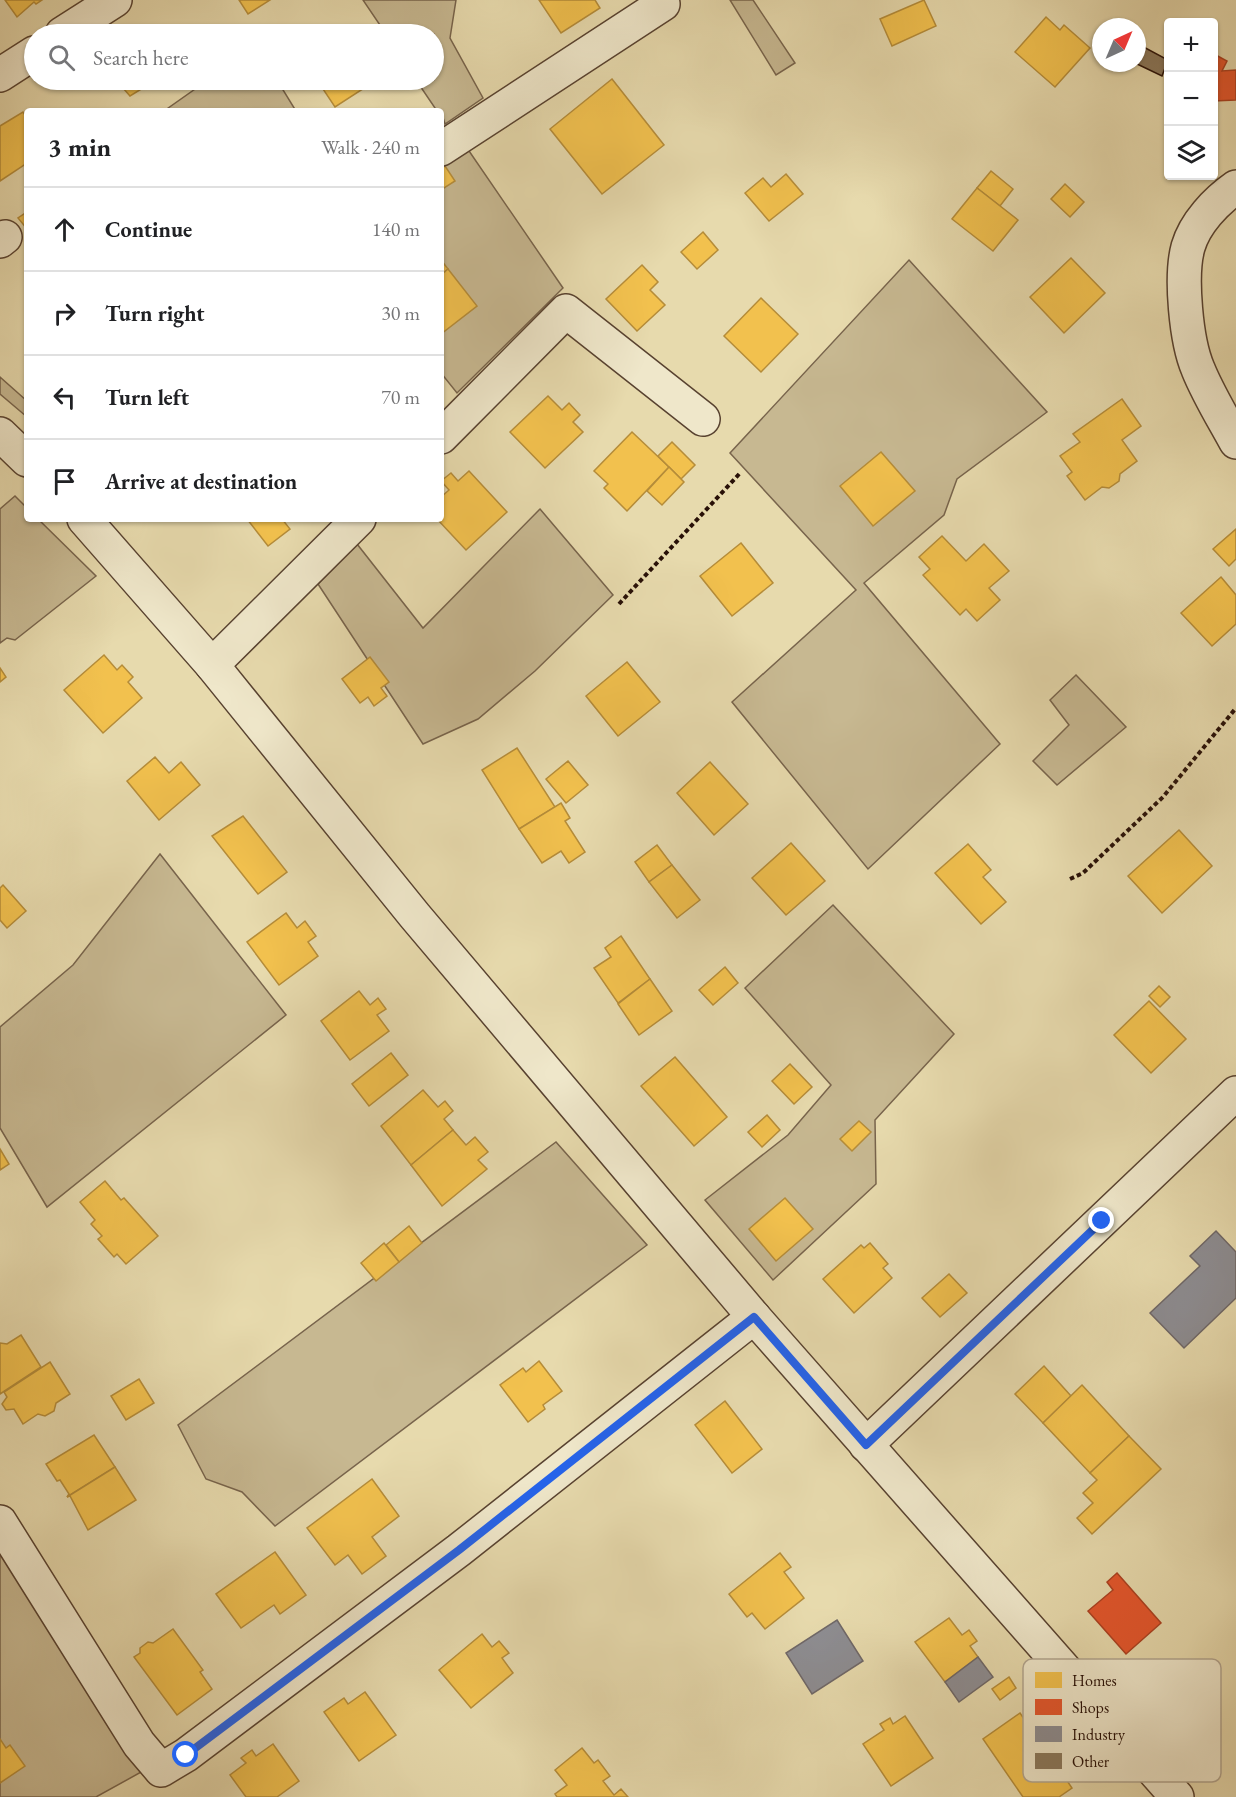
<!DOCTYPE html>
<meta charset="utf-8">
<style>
:root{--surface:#fff;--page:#f6f6f6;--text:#202124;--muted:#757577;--line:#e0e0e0}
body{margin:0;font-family:"EB Garamond",serif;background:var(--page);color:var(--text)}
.controls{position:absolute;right:18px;top:18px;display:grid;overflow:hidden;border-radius:6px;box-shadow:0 2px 4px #0004}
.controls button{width:54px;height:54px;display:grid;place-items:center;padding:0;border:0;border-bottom:2px solid var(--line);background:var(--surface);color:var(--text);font:30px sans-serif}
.compass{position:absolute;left:1092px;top:18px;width:54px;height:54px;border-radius:50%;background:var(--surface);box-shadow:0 2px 4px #0004;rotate:44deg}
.stop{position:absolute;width:18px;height:18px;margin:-14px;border:4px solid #2563eb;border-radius:50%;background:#fff}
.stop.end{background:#2563eb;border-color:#fff;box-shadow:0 2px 6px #0008}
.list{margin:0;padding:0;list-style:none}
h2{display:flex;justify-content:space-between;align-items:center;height:78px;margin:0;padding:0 24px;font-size:26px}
h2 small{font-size:20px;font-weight:400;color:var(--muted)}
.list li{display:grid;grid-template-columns:39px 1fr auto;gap:18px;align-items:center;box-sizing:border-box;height:84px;padding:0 24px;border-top:2px solid var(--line)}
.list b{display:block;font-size:22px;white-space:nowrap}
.list em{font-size:20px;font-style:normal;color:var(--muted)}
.icon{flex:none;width:33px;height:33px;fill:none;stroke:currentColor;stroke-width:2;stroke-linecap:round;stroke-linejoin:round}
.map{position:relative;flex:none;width:1236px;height:1797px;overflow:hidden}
.search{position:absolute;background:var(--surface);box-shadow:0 2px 4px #0004;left:24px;top:24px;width:420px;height:66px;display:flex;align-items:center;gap:15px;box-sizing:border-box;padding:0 21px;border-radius:33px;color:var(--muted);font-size:22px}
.panel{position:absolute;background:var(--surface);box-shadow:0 2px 4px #0004;left:24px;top:108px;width:420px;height:414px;border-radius:6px}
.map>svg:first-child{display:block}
</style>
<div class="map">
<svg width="1236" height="1797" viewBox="0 0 1236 1797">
<rect width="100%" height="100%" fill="#e7daad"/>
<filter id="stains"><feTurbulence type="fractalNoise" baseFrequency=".00333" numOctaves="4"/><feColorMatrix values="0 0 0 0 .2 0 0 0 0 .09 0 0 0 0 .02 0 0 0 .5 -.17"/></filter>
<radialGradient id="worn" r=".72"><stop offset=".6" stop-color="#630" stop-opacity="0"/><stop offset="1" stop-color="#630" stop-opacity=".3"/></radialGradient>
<g fill="#c7b891" stroke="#78644c" stroke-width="1.5">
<polygon points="363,0 456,0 450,38 483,98 445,124 441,111 437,111 416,80 434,80 434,34 386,34"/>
<polygon points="730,0 753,0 795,63 776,75"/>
<polygon points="208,80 277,80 296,111 164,111"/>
<polygon points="467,148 563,288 457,393 441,373 441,165"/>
<polygon points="909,260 1047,412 957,479 944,515 864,583 1000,744 868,869 732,702 856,590 730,453"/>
<polygon points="0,377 27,401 27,417 0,394"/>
<polygon points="15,496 27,508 27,519 38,519 96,576 15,640 7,638 0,643 0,509"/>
<polygon points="540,509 613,595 535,671 478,719 423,744 318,584 357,544 423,628"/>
<polygon points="1076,675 1126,727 1057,785 1033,761 1069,725 1050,700"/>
<polygon points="160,854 286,1015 47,1207 0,1128 0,1027 73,965"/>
<polygon points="833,905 954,1034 875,1120 876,1184 773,1280 705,1200 788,1135 831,1085 745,988"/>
<polygon points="556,1142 647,1245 275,1526 242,1492 206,1479 178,1425"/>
<polygon points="0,1543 143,1771 96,1797 0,1797"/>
</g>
<g fill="#f2c14e" stroke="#b58c39" stroke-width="1.5">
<polygon points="5,0 42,0 36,4 34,2 17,17"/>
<polygon points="239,0 270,0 248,14"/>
<polygon points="539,0 595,0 600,8 561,33"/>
<polygon points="924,0 936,26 892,46 880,19"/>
<polygon points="1046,17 1060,30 1064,25 1090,48 1055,87 1015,52"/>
<polygon points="156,27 161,34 144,34"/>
<polygon points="612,79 664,145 602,194 550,129"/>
<polygon points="116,80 156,80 130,96"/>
<polygon points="317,80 370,80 372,83 335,107"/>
<polygon points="23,112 27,118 27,163 0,181 0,126"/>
<polygon points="445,166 455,181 441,190 441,169"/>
<polygon points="991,171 1013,189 1000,206 977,188"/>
<polygon points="786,174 803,194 769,221 745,193 763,178 771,187"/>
<polygon points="1065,184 1084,202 1070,217 1051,199"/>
<polygon points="977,188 1018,220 993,251 952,219"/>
<polygon points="27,212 27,229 18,218"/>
<polygon points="703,232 718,250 697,269 681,252"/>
<polygon points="1071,258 1105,293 1064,333 1030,297"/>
<polygon points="441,260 448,269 441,275"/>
<polygon points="642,265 658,282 650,290 665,305 637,331 606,299"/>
<polygon points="448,269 477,306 441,334 441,275"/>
<polygon points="761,298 798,334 761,372 724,336"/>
<polygon points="548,396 562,410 569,403 580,415 573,422 583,432 545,468 510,432"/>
<polygon points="1122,399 1141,426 1122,440 1137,461 1120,474 1119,481 1109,488 1102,487 1085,500 1067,476 1072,472 1060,456 1080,442 1073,434"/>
<polygon points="632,432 669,467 627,511 604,488 608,484 594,471"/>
<polygon points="672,442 695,465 681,479 658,456"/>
<polygon points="881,452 915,491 873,526 840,486"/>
<polygon points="669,467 684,482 662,505 647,491"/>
<polygon points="469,471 507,512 466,550 437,519 441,519 441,497 449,490 441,481 451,473 458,481"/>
<polygon points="247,519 282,519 290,529 268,546"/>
<polygon points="1236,529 1236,559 1229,566 1213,549"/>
<polygon points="942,536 966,561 984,544 1009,571 989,588 1000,600 977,621 966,609 960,615 923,575 930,569 919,557"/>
<polygon points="741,543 773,583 732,616 700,576"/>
<polygon points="1221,577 1236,595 1236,624 1212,646 1181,613"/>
<polygon points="104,655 117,670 122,665 133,677 128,682 142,698 103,733 64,690"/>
<polygon points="370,657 389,682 381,688 387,696 374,706 368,697 360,703 342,679"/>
<polygon points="627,662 660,702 618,736 586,696"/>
<polygon points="0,668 6,677 0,682"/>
<polygon points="517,748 555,807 519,829 482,770"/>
<polygon points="155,757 169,773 181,762 200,785 159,820 127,781"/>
<polygon points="568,761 588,785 566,803 546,779"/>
<polygon points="710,762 748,804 714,835 677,793"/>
<polygon points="561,803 570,818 565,821 585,852 569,863 561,851 542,863 519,829"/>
<polygon points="243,816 287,872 258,894 212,836"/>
<polygon points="1179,830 1212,866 1162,913 1128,876"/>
<polygon points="791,843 825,881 786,915 752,878"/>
<polygon points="968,844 991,870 983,877 1006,902 981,924 935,873"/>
<polygon points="657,845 672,865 649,882 635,862"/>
<polygon points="672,865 700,900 677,918 649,882"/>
<polygon points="3,885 26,911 7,928 0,920 0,888"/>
<polygon points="286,913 297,928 305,921 316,936 308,942 318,956 279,985 247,942"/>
<polygon points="621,936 650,979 618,1003 594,968 611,957 605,948"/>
<polygon points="725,967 738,983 713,1005 699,990"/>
<polygon points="650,979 672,1011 639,1035 618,1004"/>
<polygon points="1159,986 1170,997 1160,1007 1149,996"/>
<polygon points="359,991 370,1005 378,998 386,1009 377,1015 389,1031 350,1060 321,1021"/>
<polygon points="1149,1001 1186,1039 1151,1073 1114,1035"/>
<polygon points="391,1053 408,1075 369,1106 352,1084"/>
<polygon points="675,1057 727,1117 694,1146 641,1086"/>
<polygon points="790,1064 812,1087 794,1104 772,1081"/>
<polygon points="423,1090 438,1107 445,1101 453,1111 444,1119 453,1130 411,1165 381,1126"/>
<polygon points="767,1115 780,1130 762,1147 748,1132"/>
<polygon points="859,1121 871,1132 852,1151 840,1139"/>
<polygon points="453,1130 466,1145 475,1137 488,1152 478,1160 487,1169 442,1206 411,1165"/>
<polygon points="0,1149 9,1164 0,1170"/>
<polygon points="105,1181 121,1200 124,1198 158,1236 126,1264 117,1254 114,1257 98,1239 102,1236 91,1224 95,1220 80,1202"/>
<polygon points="785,1198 813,1229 776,1261 749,1229"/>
<polygon points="409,1226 422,1243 399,1262 386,1245"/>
<polygon points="384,1243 399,1262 376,1281 361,1263"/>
<polygon points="870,1243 888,1264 883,1268 892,1278 854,1313 823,1279 861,1245 864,1248"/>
<polygon points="949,1274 967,1293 940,1317 922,1298"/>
<polygon points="21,1335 41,1367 0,1394 0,1343 7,1344"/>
<polygon points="539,1361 562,1391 543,1405 545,1409 528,1422 500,1385 523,1368 526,1372"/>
<polygon points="50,1362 70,1394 56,1403 54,1411 45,1416 38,1414 23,1424 14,1409 6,1410 2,1404 7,1397 4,1392"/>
<polygon points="1044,1366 1071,1396 1043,1423 1015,1394"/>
<polygon points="139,1379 154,1403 126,1420 111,1396"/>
<polygon points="1082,1385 1129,1436 1090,1473 1043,1423"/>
<polygon points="725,1401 762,1449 732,1473 695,1425"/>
<polygon points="94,1435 115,1467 67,1497 69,1494 60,1480 57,1481 46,1464"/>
<polygon points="1129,1436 1161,1469 1092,1534 1077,1518 1093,1503 1083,1493 1097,1480 1090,1473"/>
<polygon points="115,1467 136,1500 88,1530 70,1496 67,1497"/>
<polygon points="372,1479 399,1516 372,1537 386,1556 362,1574 348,1555 335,1565 307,1528"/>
<polygon points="275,1552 306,1595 280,1614 274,1605 241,1628 216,1594"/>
<polygon points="780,1553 791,1567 784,1572 804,1598 765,1629 752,1613 747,1617 729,1594"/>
<polygon points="949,1618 962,1635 969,1630 977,1641 970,1646 978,1657 945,1682 915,1642"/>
<polygon points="173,1629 203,1670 200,1672 212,1689 177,1715 134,1657 140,1653 140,1648 148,1642 153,1643"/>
<polygon points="482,1634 492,1647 499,1641 509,1653 502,1658 513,1673 471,1708 439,1670"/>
<polygon points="1009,1677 1016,1688 1000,1700 992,1689"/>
<polygon points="365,1692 396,1735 359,1761 324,1712 344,1698 348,1704"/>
<polygon points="1020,1713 1042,1745 1056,1736 1066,1751 1053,1760 1072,1788 1059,1797 1023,1797 983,1739"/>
<polygon points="905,1716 933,1758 891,1786 863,1744 884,1730 880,1724 890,1718 893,1724"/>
<polygon points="0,1739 6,1748 10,1745 25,1766 0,1783"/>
<polygon points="273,1744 299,1781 277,1797 246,1797 230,1775 246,1763 241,1758 252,1750 256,1756"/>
<polygon points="582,1748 594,1763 598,1760 610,1776 603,1781 614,1795 621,1789 628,1797 557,1797 555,1794 567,1785 555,1770"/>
</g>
<g fill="#e4572e" stroke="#ac4222" stroke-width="1.5">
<polygon points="1214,54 1227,61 1222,71 1236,70 1236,100 1214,101"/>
<polygon points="1117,1573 1161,1623 1126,1654 1088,1611 1113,1590 1107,1582"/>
</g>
<g fill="#8d8d92" stroke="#6f6868" stroke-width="1.5">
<polygon points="1216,1231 1236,1252 1236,1298 1184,1348 1150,1313 1200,1266 1190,1256"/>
<polygon points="837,1620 863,1661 812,1694 786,1653"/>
<polygon points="978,1657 993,1677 959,1702 945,1682"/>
</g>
<polygon fill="#8b795d" stroke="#281007" stroke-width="1.5" points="1138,44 1168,60 1162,76 1135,63"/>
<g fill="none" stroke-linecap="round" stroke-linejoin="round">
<defs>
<g id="minor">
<polyline points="62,34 115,0"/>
<polyline points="0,75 34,53"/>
<polyline points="441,149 663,4"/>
<path d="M 1236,187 C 1216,201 1195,223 1188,247 C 1180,276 1186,341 1198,369 C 1208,394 1223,418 1236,442"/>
<polyline points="0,241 5,237"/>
<polyline points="0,434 27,460"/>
<polyline points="441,437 566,311 703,419"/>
<polyline points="84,519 212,665 415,916 754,1317 1177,1797"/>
<polyline points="212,665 359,519"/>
<polyline points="866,1445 1236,1093"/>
<polyline points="0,1522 139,1744 161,1770 186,1755 459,1550 754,1317"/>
</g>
</defs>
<use href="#minor" stroke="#584230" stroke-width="36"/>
<g stroke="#281007" stroke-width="4" stroke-dasharray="4.5 3" stroke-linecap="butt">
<polyline points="619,604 741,472"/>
<polyline points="1070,879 1083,873 1163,797 1236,708"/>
</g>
<use href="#minor" stroke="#efe7ca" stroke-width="33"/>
</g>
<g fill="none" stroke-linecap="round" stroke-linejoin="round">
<polyline stroke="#2563eb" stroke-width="8" points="186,1755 459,1550 754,1317 866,1445 1102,1221"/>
</g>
<rect x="1023" y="1659" width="198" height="123" rx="9" fill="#efe7ca" stroke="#b3a690" stroke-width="1.5"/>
<rect x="1035" y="1672" width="27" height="16" fill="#f2c14e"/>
<rect x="1035" y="1699" width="27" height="16" fill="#e4572e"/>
<rect x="1035" y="1726" width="27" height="16" fill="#8d8d92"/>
<rect x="1035" y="1753" width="27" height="16" fill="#8b795d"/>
<g font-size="16" fill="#281007">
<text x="1072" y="1686">Homes</text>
<text x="1072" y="1713">Shops</text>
<text x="1072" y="1740">Industry</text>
<text x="1072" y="1767">Other</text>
</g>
<rect width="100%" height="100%" filter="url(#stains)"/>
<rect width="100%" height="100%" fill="url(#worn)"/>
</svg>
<div class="controls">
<button>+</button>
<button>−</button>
<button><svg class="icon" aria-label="layers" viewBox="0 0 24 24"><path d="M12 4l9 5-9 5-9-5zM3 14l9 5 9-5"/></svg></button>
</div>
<svg class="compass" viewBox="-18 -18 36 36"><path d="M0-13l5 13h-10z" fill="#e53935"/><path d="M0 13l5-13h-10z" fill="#757577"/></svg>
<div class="stop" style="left:186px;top:1755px"></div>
<div class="stop end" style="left:1102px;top:1221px"></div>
<div class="search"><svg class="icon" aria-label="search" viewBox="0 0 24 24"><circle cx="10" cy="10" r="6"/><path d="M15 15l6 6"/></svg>Search here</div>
<section class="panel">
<h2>3 min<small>Walk · 240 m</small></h2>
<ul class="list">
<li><svg class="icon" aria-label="ahead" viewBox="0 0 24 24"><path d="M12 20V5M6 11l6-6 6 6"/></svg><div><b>Continue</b></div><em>140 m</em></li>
<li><svg class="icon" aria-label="right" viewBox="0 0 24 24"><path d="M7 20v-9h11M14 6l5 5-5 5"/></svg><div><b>Turn right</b></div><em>30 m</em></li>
<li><svg class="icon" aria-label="left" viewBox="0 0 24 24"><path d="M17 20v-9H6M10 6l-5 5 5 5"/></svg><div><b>Turn left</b></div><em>70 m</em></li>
<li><svg class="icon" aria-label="arrive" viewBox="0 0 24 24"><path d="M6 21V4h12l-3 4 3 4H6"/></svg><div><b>Arrive at destination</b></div></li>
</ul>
</section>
</div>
